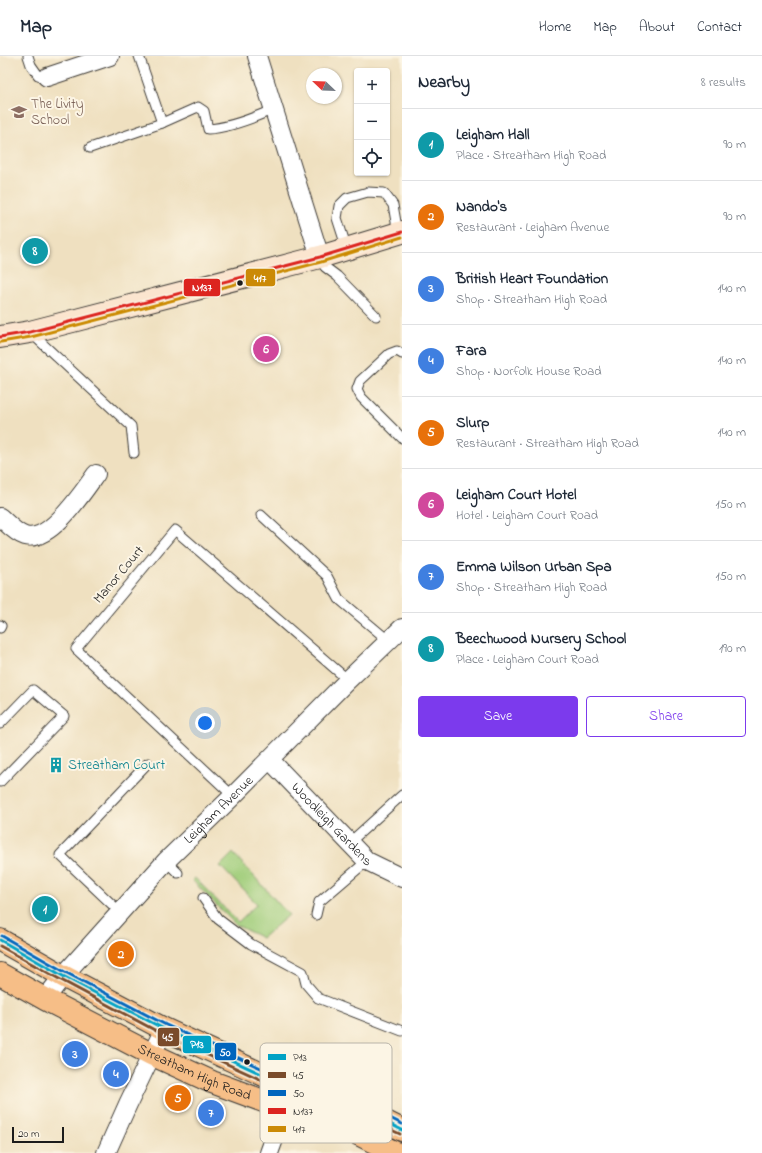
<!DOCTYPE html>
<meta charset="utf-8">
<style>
:root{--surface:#fff;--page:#f2f2f3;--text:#1f2937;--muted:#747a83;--line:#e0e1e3;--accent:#7c3aed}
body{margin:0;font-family:"Indie Flower",sans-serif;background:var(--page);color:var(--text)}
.controls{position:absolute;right:12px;top:12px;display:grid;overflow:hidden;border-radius:4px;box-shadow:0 1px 3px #0004}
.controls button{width:36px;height:36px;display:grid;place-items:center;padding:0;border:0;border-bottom:1px solid var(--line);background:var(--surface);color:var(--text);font:20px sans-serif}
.compass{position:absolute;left:306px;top:12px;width:36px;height:36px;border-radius:50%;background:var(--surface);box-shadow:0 1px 3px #0004;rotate:293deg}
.scale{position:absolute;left:12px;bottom:10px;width:52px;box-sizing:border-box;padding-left:4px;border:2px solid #1c1c1c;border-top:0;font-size:11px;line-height:14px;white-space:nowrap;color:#1c1c1c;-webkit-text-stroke:3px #fcf5e5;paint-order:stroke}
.you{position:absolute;left:205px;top:667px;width:14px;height:14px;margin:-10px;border:3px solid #fff;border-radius:50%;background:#1a73e8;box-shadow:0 0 0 6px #1a73e833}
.badge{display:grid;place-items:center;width:26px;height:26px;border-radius:50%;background:var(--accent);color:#fff;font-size:13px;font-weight:700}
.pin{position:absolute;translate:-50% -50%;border:2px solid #fff;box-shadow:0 1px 4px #0006}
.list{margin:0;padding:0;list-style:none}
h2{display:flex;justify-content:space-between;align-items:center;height:52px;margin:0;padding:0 16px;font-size:17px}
h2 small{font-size:13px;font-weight:400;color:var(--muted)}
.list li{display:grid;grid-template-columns:26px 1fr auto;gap:12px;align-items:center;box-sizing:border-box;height:72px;padding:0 16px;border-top:1px solid var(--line)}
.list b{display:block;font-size:15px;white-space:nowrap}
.list p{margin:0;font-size:13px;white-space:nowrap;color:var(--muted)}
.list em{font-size:13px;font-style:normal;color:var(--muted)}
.actions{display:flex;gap:8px;padding:12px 16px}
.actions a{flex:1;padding:9px 0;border:1px solid var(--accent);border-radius:4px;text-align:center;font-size:14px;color:var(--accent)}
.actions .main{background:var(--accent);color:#fff}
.icon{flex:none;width:22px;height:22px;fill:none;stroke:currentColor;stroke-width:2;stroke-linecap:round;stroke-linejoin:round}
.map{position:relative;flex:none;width:402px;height:1097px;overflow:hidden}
header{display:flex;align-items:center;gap:24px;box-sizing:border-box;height:56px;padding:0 20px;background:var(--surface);border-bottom:1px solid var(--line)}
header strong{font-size:19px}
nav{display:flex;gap:22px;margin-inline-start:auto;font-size:14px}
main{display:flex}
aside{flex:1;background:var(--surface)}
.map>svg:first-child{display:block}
</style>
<header>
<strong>Map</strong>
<nav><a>Home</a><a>Map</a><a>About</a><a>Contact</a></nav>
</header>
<main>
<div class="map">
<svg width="402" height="1097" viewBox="0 0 402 1097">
<rect width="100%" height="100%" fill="#fcf5e5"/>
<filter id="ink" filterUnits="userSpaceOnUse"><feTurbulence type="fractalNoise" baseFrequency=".025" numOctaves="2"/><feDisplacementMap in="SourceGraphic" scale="8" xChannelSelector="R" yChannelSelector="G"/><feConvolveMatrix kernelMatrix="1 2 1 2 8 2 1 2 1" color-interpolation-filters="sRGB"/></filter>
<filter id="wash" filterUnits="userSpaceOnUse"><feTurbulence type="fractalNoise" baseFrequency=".012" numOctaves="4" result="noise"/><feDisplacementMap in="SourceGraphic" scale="16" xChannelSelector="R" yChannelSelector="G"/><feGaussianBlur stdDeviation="0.9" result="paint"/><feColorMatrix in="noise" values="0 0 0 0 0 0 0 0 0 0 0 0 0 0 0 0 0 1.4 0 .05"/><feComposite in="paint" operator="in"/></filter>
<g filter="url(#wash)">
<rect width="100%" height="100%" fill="#efe0c0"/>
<polygon fill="#a1ce7b" stroke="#5e754c" points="233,797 289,859 262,882 236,869 192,824 195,822 238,866 257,848 220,810"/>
</g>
<g filter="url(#ink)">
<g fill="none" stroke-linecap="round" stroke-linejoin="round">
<defs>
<g id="lane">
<polyline points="28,0 31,9 38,19 47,21"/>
<polyline points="139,0 162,67"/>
<path d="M 90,92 L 162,67 L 198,51 L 204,55 L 208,73 C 227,72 256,61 274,53"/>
<polyline points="347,193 337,162 339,150 347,142 368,136 384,137 393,149 398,177"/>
<polyline points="320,201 325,211 337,220 376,260"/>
<polyline points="31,277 131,370 134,397"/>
<polyline points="402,298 397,295 389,298 360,325 357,333 361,341 402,382"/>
<polyline points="261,459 327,520 339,543 389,585"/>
<polyline points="0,569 1,570 0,572"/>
<polyline points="0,668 33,634 64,660 0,726"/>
<polyline points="233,740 76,593 175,474 348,624"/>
<polyline points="349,787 402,739"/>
<polyline points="166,805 178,817"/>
<polyline points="203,842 218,863 251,888 303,916 306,928 318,942 402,975"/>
<polyline points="121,857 60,799 148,707"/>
<polyline points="316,859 319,846 367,805"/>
</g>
<g id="street">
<polyline points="257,0 320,201"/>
<polyline points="47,21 110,0"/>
<path d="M 0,461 C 7,467 15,477 25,480 C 50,487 83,436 96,418"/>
<path id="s1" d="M 270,704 L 367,805 L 402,822"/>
<path id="s2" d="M 45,943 L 63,920 L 166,805 L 233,740 L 348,624 L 402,572"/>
<polyline points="106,1097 128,1048 164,973"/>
<polyline points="269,1097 285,1053"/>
</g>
<polyline id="secondary" points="0,281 30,276 320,201 402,176"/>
<g id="highway">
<polyline points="0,884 63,920 164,973 281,1027 366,1056 402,1074"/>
<path id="s3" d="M 0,918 L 45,943 L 151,998 L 212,1026 L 285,1053 L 356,1077 L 396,1097"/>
</g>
</defs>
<use href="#lane" stroke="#3c3935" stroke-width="11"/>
<use href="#street" stroke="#3c3935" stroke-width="20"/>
<use href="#secondary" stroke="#3c3935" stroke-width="24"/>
<use href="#highway" stroke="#3c3935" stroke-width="24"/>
<use href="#lane" stroke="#fff" stroke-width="9"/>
<use href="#street" stroke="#fff" stroke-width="18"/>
<use href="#secondary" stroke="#fbe5cf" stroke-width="22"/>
<use href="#highway" stroke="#f6be87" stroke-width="22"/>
<defs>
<polyline id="bus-1" points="0,884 63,920 164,973 281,1027 366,1056 402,1074"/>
<polyline id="bus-2" points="0,890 61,924 162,978 279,1032 364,1061 400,1078"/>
<polyline id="bus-3" points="2,880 65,916 166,969 283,1022 368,1051 402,1068"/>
<polyline id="bus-4" points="0,281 30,276 320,201 402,176"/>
<polyline id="bus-5" points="1,286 31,281 321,206 402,181"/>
</defs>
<use href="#bus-1" stroke="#fcf5e5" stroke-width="6"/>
<use href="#bus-2" stroke="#fcf5e5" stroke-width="6"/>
<use href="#bus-3" stroke="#fcf5e5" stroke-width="6"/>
<use href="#bus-4" stroke="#fcf5e5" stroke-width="6"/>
<use href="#bus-5" stroke="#fcf5e5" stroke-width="6"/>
<use href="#bus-1" stroke="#01a2c5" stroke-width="3"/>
<use href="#bus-2" stroke="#7a4b2a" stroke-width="3"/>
<use href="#bus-3" stroke="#0065bd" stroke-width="3"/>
<use href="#bus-4" stroke="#dc241f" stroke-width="3"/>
<use href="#bus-5" stroke="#cb8a06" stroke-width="3"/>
</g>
</g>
<defs>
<symbol id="school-bare" viewBox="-9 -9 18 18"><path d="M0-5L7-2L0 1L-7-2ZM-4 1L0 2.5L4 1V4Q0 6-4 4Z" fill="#8d6e63" stroke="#fcf5e5" stroke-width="2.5" paint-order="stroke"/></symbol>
<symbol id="building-bare" viewBox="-9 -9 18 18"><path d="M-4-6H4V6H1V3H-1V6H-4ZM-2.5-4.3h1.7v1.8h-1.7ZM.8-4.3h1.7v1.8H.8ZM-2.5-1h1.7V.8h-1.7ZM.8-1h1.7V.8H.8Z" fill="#0f9aa8" stroke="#fcf5e5" stroke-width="2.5" paint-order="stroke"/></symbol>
</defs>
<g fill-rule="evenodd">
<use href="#school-bare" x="8" y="45" width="22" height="22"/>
<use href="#building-bare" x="45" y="698" width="22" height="22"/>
</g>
<g fill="#1c1c1c" stroke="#fcf5e5" stroke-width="1.5">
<circle cx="240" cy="227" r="3.5"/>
<circle cx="247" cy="1006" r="3.5"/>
</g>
<g text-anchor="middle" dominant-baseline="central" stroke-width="4" stroke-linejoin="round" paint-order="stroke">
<g font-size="14" fill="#785e54" stroke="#fcf5e5" text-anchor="start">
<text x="31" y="48">The Livity<tspan x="31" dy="16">School</tspan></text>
</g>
<g font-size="14" fill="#1c1c1c" stroke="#fcf5e5">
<text transform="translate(119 519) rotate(-50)">Manor Court</text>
<text stroke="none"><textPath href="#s2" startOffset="257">Leigham Avenue</textPath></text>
<text stroke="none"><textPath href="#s1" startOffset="89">Woodleigh Gardens</textPath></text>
<text stroke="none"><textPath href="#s3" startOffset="218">Streatham High Road</textPath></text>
</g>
<g font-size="14" fill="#0d838f" stroke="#fcf5e5" text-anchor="start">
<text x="68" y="709">Streatham Court</text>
</g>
</g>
<rect x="260" y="987" width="132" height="100" rx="6" fill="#fcf5e5" stroke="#b9b4a9" stroke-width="1"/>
<rect x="268" y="998" width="18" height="6" fill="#01a2c5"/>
<rect x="268" y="1016" width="18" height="6" fill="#7a4b2a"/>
<rect x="268" y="1034" width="18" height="6" fill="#0065bd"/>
<rect x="268" y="1052" width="18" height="6" fill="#dc241f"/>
<rect x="268" y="1070" width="18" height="6" fill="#cb8a06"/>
<g font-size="11" fill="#1c1c1c">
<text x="293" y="1005">P13</text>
<text x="293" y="1023">45</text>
<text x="293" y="1041">50</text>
<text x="293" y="1059">N137</text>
<text x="293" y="1077">417</text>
</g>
<g stroke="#fcf5e5" stroke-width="1.5">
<rect x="245" y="212" width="31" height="19" rx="4" fill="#cb8a06"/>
<rect x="183" y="222" width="38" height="19" rx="4" fill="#dc241f"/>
<rect x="157" y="971" width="23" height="20" rx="4" fill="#7a4b2a"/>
<rect x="182" y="979" width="30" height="19" rx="4" fill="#01a2c5"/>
<rect x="214" y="986" width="23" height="19" rx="4" fill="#0065bd"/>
</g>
<g font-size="11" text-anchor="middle" font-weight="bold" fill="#fff">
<text x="260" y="226">417</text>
<text x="202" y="235">N137</text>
<text x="168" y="985">45</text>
<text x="197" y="992">P13</text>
<text x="225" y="1000">50</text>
</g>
</svg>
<div class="controls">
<button>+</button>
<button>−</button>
<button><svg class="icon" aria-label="locate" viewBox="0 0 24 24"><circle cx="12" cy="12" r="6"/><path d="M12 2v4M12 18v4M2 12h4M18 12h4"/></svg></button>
</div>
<svg class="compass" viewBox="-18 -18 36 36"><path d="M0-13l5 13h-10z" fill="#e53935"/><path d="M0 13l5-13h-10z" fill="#747a83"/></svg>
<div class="scale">20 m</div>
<div class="you"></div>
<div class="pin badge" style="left:45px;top:853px;background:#0f9aa8">1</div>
<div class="pin badge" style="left:121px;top:898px;background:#e8710a">2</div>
<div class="pin badge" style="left:75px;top:998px;background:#3f7fe0">3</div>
<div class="pin badge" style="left:116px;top:1018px;background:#3f7fe0">4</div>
<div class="pin badge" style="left:178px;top:1042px;background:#e8710a">5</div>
<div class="pin badge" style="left:266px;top:293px;background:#d1479c">6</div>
<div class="pin badge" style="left:211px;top:1057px;background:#3f7fe0">7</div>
<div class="pin badge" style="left:35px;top:195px;background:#0f9aa8">8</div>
</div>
<aside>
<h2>Nearby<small>8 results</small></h2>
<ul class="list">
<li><span class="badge" style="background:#0f9aa8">1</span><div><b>Leigham Hall</b><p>Place · Streatham High Road</p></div><em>90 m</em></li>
<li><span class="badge" style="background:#e8710a">2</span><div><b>Nando's</b><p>Restaurant · Leigham Avenue</p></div><em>90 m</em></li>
<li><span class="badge" style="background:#3f7fe0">3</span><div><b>British Heart Foundation</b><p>Shop · Streatham High Road</p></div><em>140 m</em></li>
<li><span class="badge" style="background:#3f7fe0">4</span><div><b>Fara</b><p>Shop · Norfolk House Road</p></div><em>140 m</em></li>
<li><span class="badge" style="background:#e8710a">5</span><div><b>Slurp</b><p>Restaurant · Streatham High Road</p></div><em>140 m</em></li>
<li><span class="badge" style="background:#d1479c">6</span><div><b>Leigham Court Hotel</b><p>Hotel · Leigham Court Road</p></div><em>150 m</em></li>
<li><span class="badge" style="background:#3f7fe0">7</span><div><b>Emma Wilson Urban Spa</b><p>Shop · Streatham High Road</p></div><em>150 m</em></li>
<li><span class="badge" style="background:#0f9aa8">8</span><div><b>Beechwood Nursery School</b><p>Place · Leigham Court Road</p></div><em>190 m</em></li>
</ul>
<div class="actions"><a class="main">Save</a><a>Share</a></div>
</aside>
</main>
